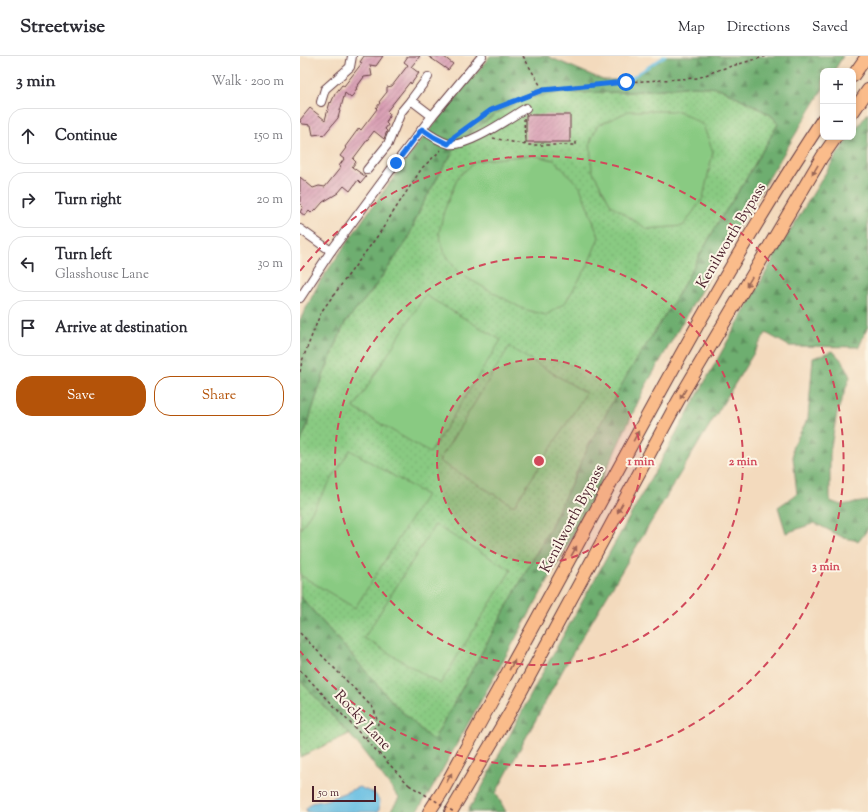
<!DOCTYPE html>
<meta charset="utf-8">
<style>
:root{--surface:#fff;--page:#f7f7f7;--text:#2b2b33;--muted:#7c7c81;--line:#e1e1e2;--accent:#b45309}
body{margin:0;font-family:"Sorts Mill Goudy",serif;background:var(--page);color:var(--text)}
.controls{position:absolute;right:12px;top:12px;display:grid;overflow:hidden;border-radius:8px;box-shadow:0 2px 6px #0003}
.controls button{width:36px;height:36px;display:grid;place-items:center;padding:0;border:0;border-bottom:1px solid var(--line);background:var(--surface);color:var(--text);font:20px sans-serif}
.scale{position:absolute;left:12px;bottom:10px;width:64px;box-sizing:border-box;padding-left:4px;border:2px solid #4a1f2b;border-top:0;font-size:11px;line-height:14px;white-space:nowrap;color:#4a1f2b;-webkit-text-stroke:3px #fcf5e5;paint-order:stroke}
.stop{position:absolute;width:12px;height:12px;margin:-9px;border:3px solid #1a73e8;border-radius:50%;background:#fff}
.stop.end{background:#1a73e8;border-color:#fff;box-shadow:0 1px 4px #0008}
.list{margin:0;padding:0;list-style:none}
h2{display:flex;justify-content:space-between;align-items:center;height:52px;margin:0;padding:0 16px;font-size:17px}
h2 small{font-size:13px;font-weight:400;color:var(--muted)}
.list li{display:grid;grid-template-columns:26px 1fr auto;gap:12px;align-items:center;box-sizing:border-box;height:56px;margin:0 8px 8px;padding:0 8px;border:1px solid var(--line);border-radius:16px}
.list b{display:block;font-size:15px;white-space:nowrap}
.list p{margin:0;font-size:13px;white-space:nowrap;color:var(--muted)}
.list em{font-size:13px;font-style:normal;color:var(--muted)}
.actions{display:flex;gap:8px;padding:12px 16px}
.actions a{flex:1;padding:9px 0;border:1px solid var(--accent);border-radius:16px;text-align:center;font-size:14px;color:var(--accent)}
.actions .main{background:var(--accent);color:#fff}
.icon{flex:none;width:22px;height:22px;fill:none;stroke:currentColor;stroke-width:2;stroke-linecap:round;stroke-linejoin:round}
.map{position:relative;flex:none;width:568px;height:756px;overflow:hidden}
header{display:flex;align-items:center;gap:24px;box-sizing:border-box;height:56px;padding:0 20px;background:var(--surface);border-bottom:1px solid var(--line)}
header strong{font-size:19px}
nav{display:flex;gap:22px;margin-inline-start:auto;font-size:14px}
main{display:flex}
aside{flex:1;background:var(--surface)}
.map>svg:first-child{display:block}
</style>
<header>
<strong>Streetwise</strong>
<nav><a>Map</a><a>Directions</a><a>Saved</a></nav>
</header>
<main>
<aside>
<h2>3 min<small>Walk · 200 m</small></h2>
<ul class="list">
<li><svg class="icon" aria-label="ahead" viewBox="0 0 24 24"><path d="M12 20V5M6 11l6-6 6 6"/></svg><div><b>Continue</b></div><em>150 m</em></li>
<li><svg class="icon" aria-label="right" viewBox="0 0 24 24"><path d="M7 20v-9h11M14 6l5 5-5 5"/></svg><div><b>Turn right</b></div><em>20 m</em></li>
<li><svg class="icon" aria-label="left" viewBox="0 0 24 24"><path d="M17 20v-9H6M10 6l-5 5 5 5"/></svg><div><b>Turn left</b><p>Glasshouse Lane</p></div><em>30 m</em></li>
<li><svg class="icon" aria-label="arrive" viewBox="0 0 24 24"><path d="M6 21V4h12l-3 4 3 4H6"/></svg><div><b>Arrive at destination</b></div></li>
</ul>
<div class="actions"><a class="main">Save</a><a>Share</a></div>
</aside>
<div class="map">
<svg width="568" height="756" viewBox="0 0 568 756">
<defs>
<pattern id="green-dots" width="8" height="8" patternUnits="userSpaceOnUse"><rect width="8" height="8" fill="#89ca82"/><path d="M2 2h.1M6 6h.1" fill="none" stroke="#78ad70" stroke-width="1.8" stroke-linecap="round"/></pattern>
<pattern id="forest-firs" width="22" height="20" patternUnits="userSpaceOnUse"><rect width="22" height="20" fill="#6eae70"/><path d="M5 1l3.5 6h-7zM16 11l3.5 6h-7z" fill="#5c8d5c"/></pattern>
<pattern id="building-hatch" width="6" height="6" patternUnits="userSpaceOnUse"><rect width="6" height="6" fill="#d89db3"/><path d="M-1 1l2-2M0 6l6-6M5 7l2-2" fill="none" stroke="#b17f92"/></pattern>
</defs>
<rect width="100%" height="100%" fill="#fcf5e5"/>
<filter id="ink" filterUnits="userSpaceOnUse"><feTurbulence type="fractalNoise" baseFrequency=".025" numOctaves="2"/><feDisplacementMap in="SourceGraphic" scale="8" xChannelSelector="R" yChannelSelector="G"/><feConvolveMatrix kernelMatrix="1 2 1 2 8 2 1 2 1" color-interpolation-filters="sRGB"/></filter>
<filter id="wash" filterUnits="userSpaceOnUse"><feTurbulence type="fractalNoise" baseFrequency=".012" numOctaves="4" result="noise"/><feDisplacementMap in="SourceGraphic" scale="16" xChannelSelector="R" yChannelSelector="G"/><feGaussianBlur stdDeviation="0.9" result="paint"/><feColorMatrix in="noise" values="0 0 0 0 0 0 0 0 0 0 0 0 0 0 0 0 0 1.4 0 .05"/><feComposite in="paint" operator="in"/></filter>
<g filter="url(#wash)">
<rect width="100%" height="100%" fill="#f3dabd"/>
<g fill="url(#green-dots)" stroke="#6a7456">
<polygon points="394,30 419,32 451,48 472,60 478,68 442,130 419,165 376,242 291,385 249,474 133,685 96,650 0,540 0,388 6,373 23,320 45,267 71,236 107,185 121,151 144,110 161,83 197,57 227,42 258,37 330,36"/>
<polygon points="0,624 49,678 0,701"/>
</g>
<g fill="url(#forest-firs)" stroke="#5c664e">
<polygon points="190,0 247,0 303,24 328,24 365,0 543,0 534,15 523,15 523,33 414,212 345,331 289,451 130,736 116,756 90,756 99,742 57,687 0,624 0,540 96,650 133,685 249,474 291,385 327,319 376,242 419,165 442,130 478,68 472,60 451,48 419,32 394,30 330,36 258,37 227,42 197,57 161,83 146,107 121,151 107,185 71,236 45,267 23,320 6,373 0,388 0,264 19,227 64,162 116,91"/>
<polygon points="568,57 568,270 559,291 489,290 466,277 375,426 265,610 196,737 206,756 167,756 180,735 244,614 479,193 536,100 550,81 553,81 553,77"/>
<polygon points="533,295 544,307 550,321 537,357 530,396 530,445 541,449 568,445 568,473 559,485 544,482 515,467 486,477 478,451 497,438 492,392 508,362 513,302"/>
</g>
<g fill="#89ca82" stroke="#6a7456">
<polygon points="329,55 379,55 403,69 413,96 403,142 383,170 347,173 311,149 292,114 290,87 297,70"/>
<polygon points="231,99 254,104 280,131 299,181 287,211 265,247 246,259 223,253 158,217 144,195 139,177 144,155 158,121 176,105"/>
<polygon points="125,239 201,284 130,397 54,352"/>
<polygon points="209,291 286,337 214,450 139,405"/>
<polygon points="50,394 126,439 55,552 0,519 0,474"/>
<polygon points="135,469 211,514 140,628 64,582"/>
</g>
<polygon fill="#65bde2" stroke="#586e86" points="59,731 75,738 80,745 79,753 78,756 7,756 6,753 11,747 26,744"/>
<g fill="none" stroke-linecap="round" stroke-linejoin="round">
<polyline stroke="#65bde2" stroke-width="2.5" points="328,24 365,0"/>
</g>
<g id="blocks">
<g fill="url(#building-hatch)">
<polygon points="64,0 83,0 76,10 70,9 72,20 64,21 56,32 57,33 51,42 45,37 38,62 23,80 21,78 13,79 11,69 3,68 1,67 0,64 10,52 25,64 30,46 31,47 35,38 42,29 44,30 62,7 60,6"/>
<polygon points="108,0 120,0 111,11 119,17 111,28 110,26 87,55 90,58 86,67 88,69 85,73 87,75 84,83 74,75 53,103 56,106 52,111 66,121 61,127 58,124 50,135 44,130 38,137 23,146 16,154 15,153 11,157 9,155 5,160 0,156 3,151 0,148 0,121 13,132 19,130 25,131 41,111 39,110 44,103 40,100 46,92 45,91 59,72 61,74 77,53 76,52 80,47 79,46 87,36 87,31 92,30 108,9 104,6"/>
<polygon points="128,0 143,0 153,8 148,14"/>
<rect x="226" y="59" width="44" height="27"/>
</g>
</g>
</g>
<g filter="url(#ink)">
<use href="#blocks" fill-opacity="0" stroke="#633b41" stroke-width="1"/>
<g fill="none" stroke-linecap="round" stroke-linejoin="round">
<defs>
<g id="minor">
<polyline points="111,44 128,21"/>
<polyline points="21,46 25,33 50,11 52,0"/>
<path d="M 122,73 C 130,79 139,85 149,88 C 167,92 209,62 226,52"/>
<polyline points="67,114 88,88 101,56 111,44 132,60"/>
<polyline points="0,173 31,195"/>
<polyline points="0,242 31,195 96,107 132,60 182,0"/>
</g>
<g id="highway">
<polyline points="553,20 567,0"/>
<polyline points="553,56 568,34"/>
<path d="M 129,756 L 142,736 C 191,646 241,557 289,467 C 363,330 437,192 523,63"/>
<polyline points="151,756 210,656 378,345 522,101 536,81"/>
</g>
</defs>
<use href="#minor" stroke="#633b41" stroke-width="10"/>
<use href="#highway" stroke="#633b41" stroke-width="14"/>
<g stroke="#633b41" stroke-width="1.5" stroke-dasharray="3 3" stroke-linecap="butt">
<polyline points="223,0 243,34"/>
<polyline points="224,62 225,88"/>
<polyline points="155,80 191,54 243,34 326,26 398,22 418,14 467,0"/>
<polyline points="193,82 226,89 276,89 276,84"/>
<polyline points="0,316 2,305 21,256 79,178 122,112 141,94"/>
<polyline points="0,577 74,653 78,668 65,682"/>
<polyline points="0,614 109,729"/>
</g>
<use href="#minor" stroke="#fff" stroke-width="8"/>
<use href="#highway" stroke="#fabc8b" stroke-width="12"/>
<polyline stroke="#633b41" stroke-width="1.5" stroke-dasharray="3 3" stroke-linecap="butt" points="109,729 154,756"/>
</g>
<defs><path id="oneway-solid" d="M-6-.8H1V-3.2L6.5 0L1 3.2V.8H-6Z"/></defs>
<g fill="#996656">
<use href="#oneway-solid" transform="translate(515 114) rotate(121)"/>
<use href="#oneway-solid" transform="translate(449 226) rotate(121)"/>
<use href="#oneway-solid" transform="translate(383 338) rotate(121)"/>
<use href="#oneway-solid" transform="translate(336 380) rotate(-62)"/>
<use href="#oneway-solid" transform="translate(320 452) rotate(119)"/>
<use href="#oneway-solid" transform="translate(274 495) rotate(-61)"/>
<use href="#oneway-solid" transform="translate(212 609) rotate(-61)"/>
<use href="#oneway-solid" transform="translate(149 722) rotate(-61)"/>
</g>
</g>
<g fill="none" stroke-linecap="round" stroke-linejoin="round" filter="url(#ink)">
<polyline stroke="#1a73e8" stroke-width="5" points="96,107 122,73 134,81 148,88 155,80 191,54 243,34 326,26"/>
</g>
<circle cx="239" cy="405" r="102" fill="#d1495b" fill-opacity=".12"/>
<g fill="none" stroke="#d1495b" stroke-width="2" stroke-dasharray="7 5">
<circle cx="239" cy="405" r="102"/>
<circle cx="239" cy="405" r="204"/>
<path d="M0 215A305 305 0 1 1 0 595"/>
</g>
<g text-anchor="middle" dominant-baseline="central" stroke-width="4" stroke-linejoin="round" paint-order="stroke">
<g font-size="15" fill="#4a1f2b" stroke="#fcf5e5">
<text transform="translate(432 180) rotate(-59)">Kenilworth Bypass</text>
<text transform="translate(273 463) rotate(-62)">Kenilworth Bypass</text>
<text transform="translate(62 665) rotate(47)">Rocky Lane</text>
</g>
</g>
<circle cx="239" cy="405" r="6" fill="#d1495b" stroke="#fcf5e5" stroke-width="2"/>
<g font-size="12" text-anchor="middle" font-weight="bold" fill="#d1495b" stroke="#fcf5e5" stroke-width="4" stroke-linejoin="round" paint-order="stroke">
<text x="341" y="409">1 min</text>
<text x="443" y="409">2 min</text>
<text x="526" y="514">3 min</text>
</g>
</svg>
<div class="controls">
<button>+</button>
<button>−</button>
</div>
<div class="scale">50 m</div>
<div class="stop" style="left:326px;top:26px"></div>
<div class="stop end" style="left:96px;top:107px"></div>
</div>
</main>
